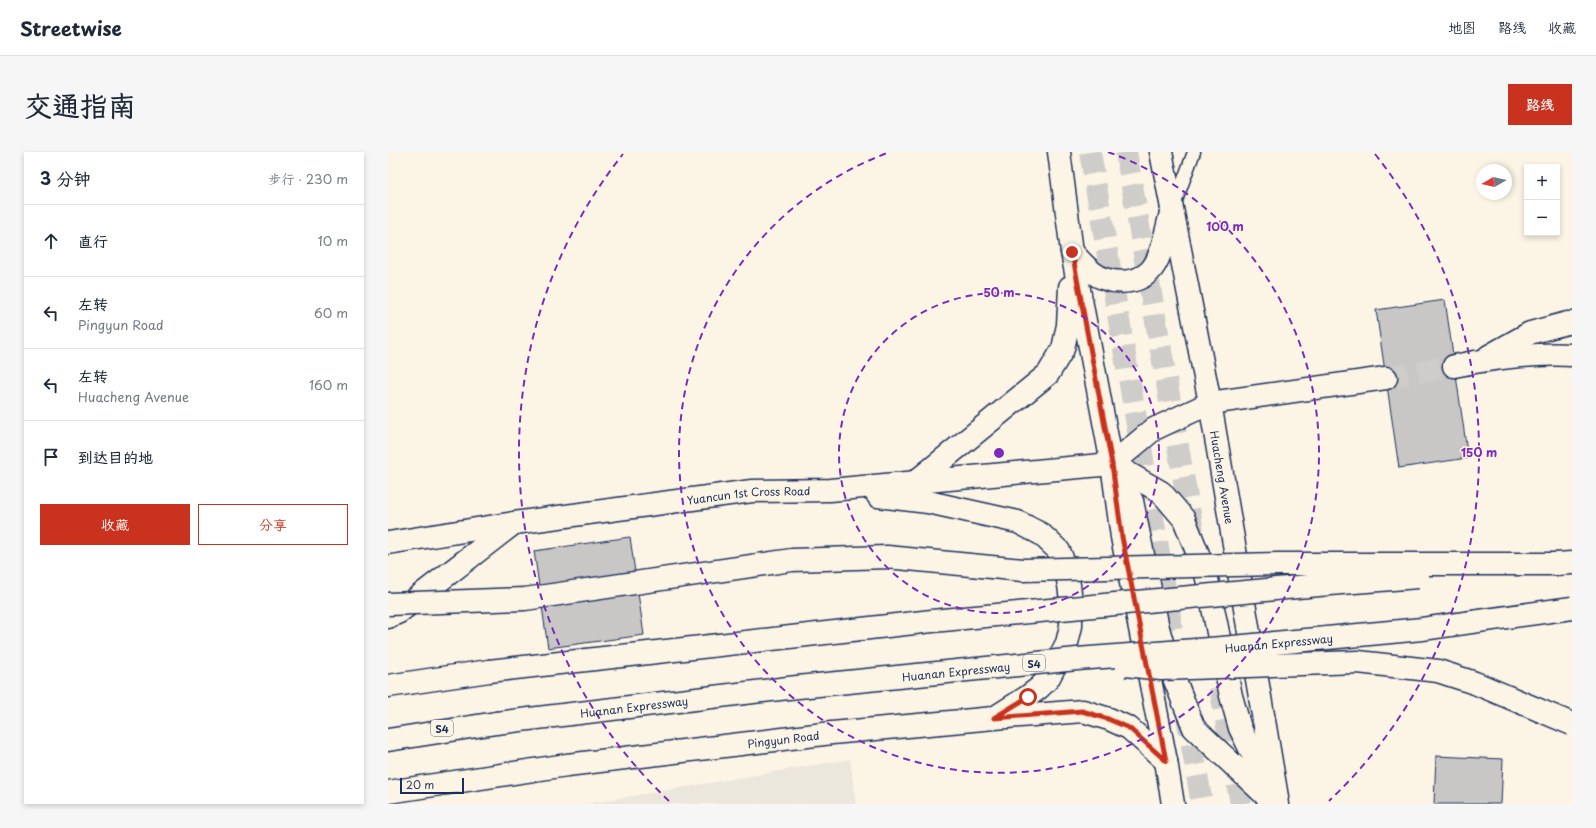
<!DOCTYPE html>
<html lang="zh">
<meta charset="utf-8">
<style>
:root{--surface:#fff;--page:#f6f6f7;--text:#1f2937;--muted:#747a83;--line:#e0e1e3;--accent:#c8321e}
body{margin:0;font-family:"Playpen Sans","LXGW WenKai TC",sans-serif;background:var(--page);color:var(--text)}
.controls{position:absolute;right:12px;top:12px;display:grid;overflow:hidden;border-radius:0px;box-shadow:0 2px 6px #0003}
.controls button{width:36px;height:36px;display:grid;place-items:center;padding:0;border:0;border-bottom:1px solid var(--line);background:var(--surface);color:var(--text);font:20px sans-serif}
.compass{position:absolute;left:1088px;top:12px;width:36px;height:36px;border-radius:50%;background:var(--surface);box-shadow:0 2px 6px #0003;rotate:261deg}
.scale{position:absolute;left:12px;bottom:10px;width:64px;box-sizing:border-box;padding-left:4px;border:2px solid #1b2f5e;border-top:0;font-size:11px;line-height:14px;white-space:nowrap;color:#1b2f5e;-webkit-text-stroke:3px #fcf5e5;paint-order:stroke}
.stop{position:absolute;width:12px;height:12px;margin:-9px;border:3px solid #c8321e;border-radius:50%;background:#fff}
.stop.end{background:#c8321e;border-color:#fff;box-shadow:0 1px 4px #0008}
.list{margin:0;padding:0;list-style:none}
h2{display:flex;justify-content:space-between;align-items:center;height:52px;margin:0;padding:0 16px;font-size:17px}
h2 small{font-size:13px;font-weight:400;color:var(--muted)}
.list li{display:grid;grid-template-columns:26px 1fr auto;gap:12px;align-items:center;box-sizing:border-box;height:72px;padding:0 16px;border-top:1px solid var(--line)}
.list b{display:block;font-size:15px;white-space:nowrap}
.list p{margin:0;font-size:13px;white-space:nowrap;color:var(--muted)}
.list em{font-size:13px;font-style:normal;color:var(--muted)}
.actions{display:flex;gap:8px;padding:12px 16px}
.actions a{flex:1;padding:9px 0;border:1px solid var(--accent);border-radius:0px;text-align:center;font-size:14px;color:var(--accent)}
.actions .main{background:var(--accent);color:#fff}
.icon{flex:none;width:22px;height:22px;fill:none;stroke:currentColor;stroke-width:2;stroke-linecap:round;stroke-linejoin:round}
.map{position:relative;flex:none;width:1184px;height:652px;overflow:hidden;border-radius:0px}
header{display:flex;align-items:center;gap:24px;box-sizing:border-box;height:56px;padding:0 20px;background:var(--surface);border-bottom:1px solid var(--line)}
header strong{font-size:19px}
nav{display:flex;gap:22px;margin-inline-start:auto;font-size:14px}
.intro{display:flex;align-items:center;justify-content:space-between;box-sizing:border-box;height:96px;padding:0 24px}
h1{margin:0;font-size:28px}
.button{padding:10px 18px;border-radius:0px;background:var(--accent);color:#fff;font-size:14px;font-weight:700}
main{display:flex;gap:24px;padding:0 24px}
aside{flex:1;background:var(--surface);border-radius:0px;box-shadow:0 2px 6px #0003}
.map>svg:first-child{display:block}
</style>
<header>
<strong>Streetwise</strong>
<nav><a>地图</a><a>路线</a><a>收藏</a></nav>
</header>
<div class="intro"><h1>交通指南</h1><a class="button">路线</a></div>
<main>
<aside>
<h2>3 分钟<small>步行 · 230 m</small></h2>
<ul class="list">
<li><svg class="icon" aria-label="ahead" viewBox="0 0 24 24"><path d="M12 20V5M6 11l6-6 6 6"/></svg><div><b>直行</b></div><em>10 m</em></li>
<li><svg class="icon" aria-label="left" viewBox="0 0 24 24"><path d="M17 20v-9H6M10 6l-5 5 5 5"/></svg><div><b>左转</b><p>Pingyun Road</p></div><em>60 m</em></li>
<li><svg class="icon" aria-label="left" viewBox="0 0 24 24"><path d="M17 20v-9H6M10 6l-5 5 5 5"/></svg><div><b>左转</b><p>Huacheng Avenue</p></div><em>160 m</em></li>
<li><svg class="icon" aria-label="arrive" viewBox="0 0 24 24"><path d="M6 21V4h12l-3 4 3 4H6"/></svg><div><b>到达目的地</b></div></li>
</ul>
<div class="actions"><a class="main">收藏</a><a>分享</a></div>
</aside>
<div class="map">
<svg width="1184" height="652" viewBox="0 0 1184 652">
<rect width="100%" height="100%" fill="#fcf5e5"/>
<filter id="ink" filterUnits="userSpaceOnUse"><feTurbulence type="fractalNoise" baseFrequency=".025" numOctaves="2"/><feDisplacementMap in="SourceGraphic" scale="8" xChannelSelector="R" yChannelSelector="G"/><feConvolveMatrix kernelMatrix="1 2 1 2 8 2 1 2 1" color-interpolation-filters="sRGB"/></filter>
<g filter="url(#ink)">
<polygon fill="#ece7dc" points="462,607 468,652 197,652"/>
<g fill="#c8c7c6" stroke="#1b2f5e">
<polygon points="1057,148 1080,306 1011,316 988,158"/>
<polygon points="242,385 256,483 160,496 146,399"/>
<polygon points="1048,604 1115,607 1113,652 1046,652"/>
</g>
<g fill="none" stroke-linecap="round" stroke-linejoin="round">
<g stroke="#cfcdca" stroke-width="22" stroke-dasharray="22 11" stroke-linecap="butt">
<polyline points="702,0 791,517"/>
<polyline points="738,0 806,385"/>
<polyline points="832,535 853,652"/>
<polyline points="798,559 814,652"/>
</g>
<polyline stroke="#cfcdca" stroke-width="22" stroke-dasharray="22 11" stroke-linecap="butt" points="998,226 1066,214"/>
<defs>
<polyline id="lane" points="786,54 806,0"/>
<g id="secondary">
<polyline points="671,0 684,100 724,312 744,349 770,476 780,511 806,576 887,652"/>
<path id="s1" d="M 773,0 L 822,251 L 889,645"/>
<path d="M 684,100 C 690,107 697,114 704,120 C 719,132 747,134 762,119 C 774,107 778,78 783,61"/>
<polyline points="526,331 660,222 675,197 680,173 682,135"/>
<polyline points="490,344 540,350 630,370 653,382 671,399 676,411 681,433 683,449 683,474 679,491 660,527 651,536 639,545 609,564"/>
<path id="s2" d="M 0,391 L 126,371 L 364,339 L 442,338 L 724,312"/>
<path id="s3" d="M 0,640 L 179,613 L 444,581 L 606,566 L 695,559 L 721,567 L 741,576 L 778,609"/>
</g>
<polyline id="primary" points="724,312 734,385 778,609 785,652"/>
<g id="highway">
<polyline points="1101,204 1142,181 1179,171 1184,171"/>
<path d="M 1066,214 C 1105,206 1145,201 1184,203"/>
<polyline points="1168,412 1184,411"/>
<polyline points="0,465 11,460 126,371"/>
<polyline points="0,534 101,519"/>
<polyline points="0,588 108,571"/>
<polyline points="889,652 852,576 843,544 818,422 796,367 773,340 724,312 766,277 822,251 998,226"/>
</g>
</defs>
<use href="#lane" stroke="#1b2f5e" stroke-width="15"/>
<use href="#secondary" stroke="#1b2f5e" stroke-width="25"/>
<use href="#primary" stroke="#1b2f5e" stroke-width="25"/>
<use href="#highway" stroke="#1b2f5e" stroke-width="25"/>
<use href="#lane" stroke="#fcf5e5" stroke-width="12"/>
<use href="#secondary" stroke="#fcf5e5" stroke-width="22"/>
<use href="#primary" stroke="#fcf5e5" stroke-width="22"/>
<use href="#highway" stroke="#fcf5e5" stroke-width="22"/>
<defs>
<g id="highway-bridge">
<polyline points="0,452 137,447 404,408 499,405 635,418 891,412 1168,412"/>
<polyline points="738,513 773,517 970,510 1050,519 1087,531 1184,572"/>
<polyline points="101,519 544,469 953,431 1030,425"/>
<path id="s4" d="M 108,571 L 400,536 L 689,507 L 834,496 L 1034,477 L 1184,456"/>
</g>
</defs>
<use href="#highway-bridge" stroke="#1b2f5e" stroke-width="25" stroke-linecap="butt"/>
<use href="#highway-bridge" stroke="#fcf5e5" stroke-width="22"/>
</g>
</g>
<g fill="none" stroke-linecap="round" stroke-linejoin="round" filter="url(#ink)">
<polyline stroke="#c8321e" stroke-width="5" points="640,545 606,566 694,559 720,567 741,576 778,609 734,385 724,312 684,100"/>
</g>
<g fill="none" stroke="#7b2cbf" stroke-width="2" stroke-dasharray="7 5">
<circle cx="611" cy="301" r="160"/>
<path d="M720 0A320 320 0 1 1 502 0"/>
<path d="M281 649A480 480 0 0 1 235 2M987 2A480 480 0 0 1 941 649"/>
</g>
<g text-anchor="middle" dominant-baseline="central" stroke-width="3" stroke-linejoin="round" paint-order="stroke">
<g fill="#fcf5e5" stroke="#5e6a86" stroke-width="1">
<rect x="635" y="503" width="22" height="16" rx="3"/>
<rect x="43" y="568" width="22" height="16" rx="3"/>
</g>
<g font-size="10" font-weight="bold" fill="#1b2f5e">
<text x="646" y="511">S4</text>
<text x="54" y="576">S4</text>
</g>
<g font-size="11" fill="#1b2f5e" stroke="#fcf5e5">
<text stroke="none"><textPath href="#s1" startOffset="331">Huacheng Avenue</textPath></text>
<text stroke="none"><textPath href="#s2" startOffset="364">Yuancun 1st Cross Road</textPath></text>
<text stroke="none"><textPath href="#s4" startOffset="787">Huanan Expressway</textPath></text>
<text stroke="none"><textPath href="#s4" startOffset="463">Huanan Expressway</textPath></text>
<text stroke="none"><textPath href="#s4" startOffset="139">Huanan Expressway</textPath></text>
<text stroke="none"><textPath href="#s3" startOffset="399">Pingyun Road</textPath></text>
</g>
</g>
<circle cx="611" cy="301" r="6" fill="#7b2cbf" stroke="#fcf5e5" stroke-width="2"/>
<g font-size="12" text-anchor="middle" font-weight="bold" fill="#7b2cbf" stroke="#fcf5e5" stroke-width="3" stroke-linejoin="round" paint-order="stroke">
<text x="837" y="79">100 m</text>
<text x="611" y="145">50 m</text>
<text x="1091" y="305">150 m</text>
</g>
</svg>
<div class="controls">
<button>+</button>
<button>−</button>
</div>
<svg class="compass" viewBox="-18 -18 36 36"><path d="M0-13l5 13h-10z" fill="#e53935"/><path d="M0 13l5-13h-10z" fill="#747a83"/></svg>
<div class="scale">20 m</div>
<div class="stop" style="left:640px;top:545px"></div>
<div class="stop end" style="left:684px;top:100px"></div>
</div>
</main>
